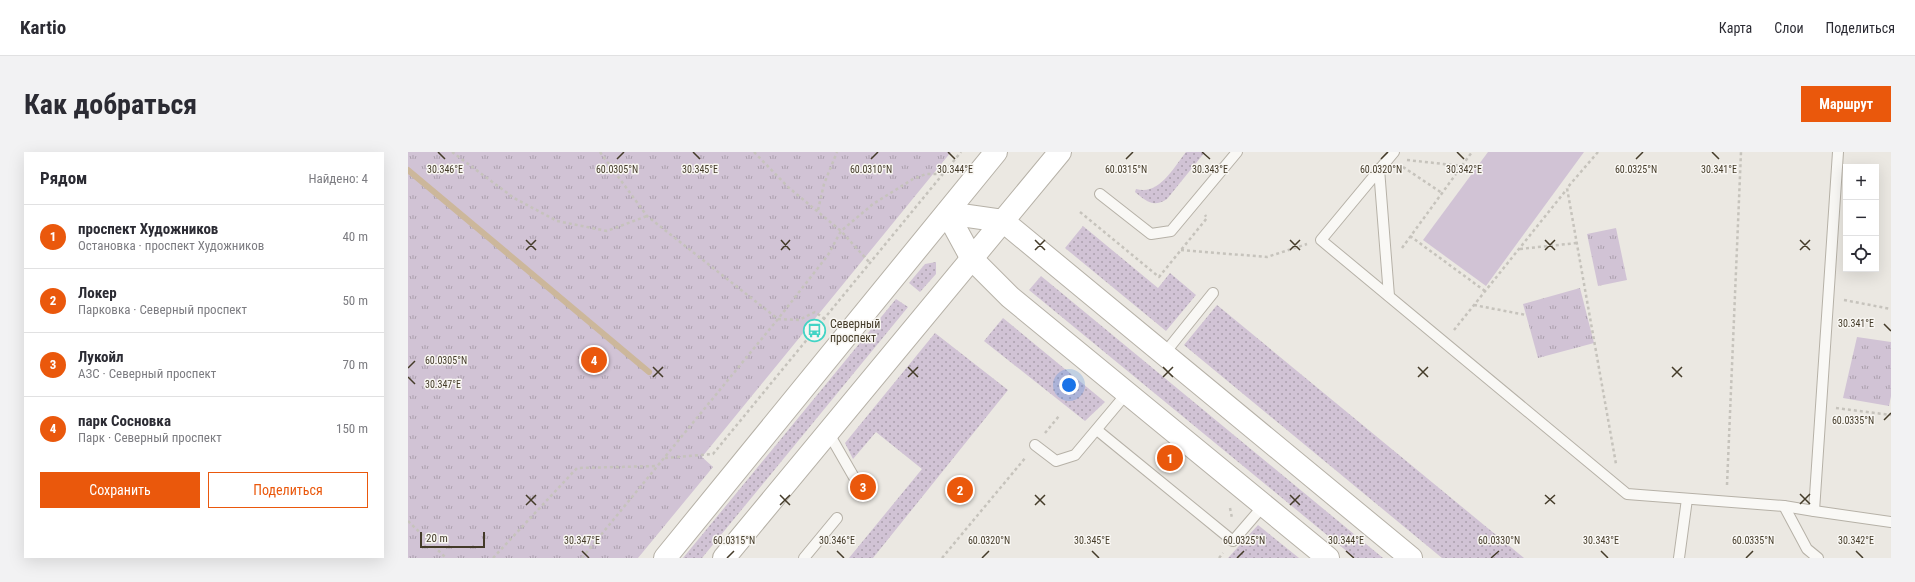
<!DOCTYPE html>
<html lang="ru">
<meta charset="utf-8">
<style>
:root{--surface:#fff;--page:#f2f2f3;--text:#2b2b33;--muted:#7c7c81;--line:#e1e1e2;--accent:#ea580c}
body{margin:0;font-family:"Roboto Condensed",sans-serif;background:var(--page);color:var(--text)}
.controls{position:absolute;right:12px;top:12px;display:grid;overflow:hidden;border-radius:0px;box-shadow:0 4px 16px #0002}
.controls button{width:36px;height:36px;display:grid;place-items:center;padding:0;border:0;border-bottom:1px solid var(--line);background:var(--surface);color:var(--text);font:20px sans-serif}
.scale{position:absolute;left:12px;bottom:10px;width:65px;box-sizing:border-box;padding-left:4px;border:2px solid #443b29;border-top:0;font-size:11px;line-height:14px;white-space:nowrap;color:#443b29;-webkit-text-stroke:3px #f8f6f2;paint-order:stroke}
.you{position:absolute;left:661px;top:233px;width:14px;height:14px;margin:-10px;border:3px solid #fff;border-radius:50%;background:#1a73e8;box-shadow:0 0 0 6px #1a73e833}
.badge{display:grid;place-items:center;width:26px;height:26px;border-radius:50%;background:var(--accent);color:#fff;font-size:13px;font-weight:700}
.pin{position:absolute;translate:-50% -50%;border:2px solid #fff;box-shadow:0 1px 4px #0006}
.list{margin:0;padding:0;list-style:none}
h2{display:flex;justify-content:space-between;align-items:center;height:52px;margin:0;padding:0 16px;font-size:17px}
h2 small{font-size:13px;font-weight:400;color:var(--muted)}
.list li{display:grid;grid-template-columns:26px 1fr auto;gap:12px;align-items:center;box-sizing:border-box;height:64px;padding:0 16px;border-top:1px solid var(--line)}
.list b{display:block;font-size:15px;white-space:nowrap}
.list p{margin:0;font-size:13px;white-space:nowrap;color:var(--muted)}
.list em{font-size:13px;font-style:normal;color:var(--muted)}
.actions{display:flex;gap:8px;padding:12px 16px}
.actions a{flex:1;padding:9px 0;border:1px solid var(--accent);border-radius:0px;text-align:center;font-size:14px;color:var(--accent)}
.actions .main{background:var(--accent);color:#fff}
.icon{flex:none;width:22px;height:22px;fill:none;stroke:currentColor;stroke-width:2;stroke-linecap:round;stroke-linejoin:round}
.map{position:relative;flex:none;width:1483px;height:406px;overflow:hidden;border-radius:0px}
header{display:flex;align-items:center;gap:24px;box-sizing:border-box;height:56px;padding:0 20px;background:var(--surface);border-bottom:1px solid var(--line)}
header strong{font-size:19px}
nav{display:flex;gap:22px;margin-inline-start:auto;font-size:14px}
.intro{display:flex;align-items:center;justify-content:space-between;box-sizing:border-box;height:96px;padding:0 24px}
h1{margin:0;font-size:28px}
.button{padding:10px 18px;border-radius:0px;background:var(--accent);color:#fff;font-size:14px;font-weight:700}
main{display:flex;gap:24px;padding:0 24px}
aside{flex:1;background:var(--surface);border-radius:0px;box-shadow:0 4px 16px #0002}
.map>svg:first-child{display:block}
</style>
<header>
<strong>Kartio</strong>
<nav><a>Карта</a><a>Слои</a><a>Поделиться</a></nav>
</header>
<div class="intro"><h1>Как добраться</h1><a class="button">Маршрут</a></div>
<main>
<aside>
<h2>Рядом<small>Найдено: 4</small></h2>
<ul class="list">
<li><span class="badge">1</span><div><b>проспект Художников</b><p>Остановка · проспект Художников</p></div><em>40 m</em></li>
<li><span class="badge">2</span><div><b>Локер</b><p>Парковка · Северный проспект</p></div><em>50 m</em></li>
<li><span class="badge">3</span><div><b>Лукойл</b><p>АЗС · Северный проспект</p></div><em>70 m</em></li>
<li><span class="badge">4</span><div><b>парк Сосновка</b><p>Парк · Северный проспект</p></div><em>150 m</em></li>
</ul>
<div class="actions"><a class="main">Сохранить</a><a>Поделиться</a></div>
</aside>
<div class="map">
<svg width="1483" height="406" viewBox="0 0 1483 406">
<defs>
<pattern id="grass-dots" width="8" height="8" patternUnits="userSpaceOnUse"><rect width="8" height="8" fill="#d1c3d5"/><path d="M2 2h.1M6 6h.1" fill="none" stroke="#aba0ad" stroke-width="1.8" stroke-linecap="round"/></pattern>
<pattern id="park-tufts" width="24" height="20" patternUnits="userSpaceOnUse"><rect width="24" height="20" fill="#d1c3d5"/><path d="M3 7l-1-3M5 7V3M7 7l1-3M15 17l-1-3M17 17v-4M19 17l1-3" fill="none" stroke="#aba0ad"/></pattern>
</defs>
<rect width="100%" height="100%" fill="#ebe8e2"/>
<g fill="url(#grass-dots)">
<path d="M 778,0 L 797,0 L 759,47 C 745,56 738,49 727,40 L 728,37 C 751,44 766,15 778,0 Z"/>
<polygon points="675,74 750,136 762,121 788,143 758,179 657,96"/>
<polygon points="528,110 528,122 512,140 501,131 517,112"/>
<polygon points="633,124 975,406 947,406 621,138"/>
<polygon points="488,147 500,155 294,406 275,406"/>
<polygon points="809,153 1116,406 1034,406 776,193"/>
<polygon points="595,166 697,250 677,269 576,189"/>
<polygon points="527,181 600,238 465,406 441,406 514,317 468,280 445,307 437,291"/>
<polygon points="850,373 891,406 820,406"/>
</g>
<g fill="url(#park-tufts)">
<polygon points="0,0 543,0 294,305 305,315 230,406 0,406"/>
<polygon points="1208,76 1219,128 1190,134 1179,82"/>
<polygon points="1172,136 1186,191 1130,206 1115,152"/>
<polygon points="1449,185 1483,190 1483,244 1481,254 1435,246"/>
</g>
<polygon fill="#d1c3d5" points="1080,0 1176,0 1078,134 1015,88"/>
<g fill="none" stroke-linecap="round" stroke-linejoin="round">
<polyline stroke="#ccb79b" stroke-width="6" points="0,18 241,220"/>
<defs>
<g id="lane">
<polyline points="986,0 913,88 1219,342 1376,354 1406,359 1430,0"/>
<polyline points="971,17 981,144"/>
<polyline points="692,42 743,82 763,79 829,0"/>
<polyline points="756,202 805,141"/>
<polyline points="689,278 825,389 856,353"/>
<polyline points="420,280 447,327"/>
<polyline points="627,293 648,309 667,303 719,241"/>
<polyline points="1376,354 1399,397 1410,406"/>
<polyline points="1406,359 1483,370"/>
<polyline points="396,406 429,366"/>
<polyline points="1271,406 1279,347"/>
</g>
<g id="secondary">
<polyline points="539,61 595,69 1003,406"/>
<polyline points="539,61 564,107 602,145 920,406"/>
<polyline points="257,406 588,0"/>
<polyline points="316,406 652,0"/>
</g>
</defs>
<use href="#lane" stroke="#b6b1a7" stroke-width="12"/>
<use href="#secondary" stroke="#b6b1a7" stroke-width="24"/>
<g stroke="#c6c3bc" stroke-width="2.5" stroke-dasharray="3 3" stroke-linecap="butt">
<polyline points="44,0 106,46 149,69 199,79 239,64"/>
<polyline points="192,0 239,64 370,167 391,168 407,160 417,167"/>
<polyline points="346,0 380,35 433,79 462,111"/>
<polyline points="1190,0 1159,36 1208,312"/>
<polyline points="999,8 1054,14"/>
<polyline points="995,15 1034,41"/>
<polyline points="410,58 416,32 429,0"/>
<polyline points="672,60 751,125 799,66 797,63"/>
<polyline points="1002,84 1077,139"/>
<polyline points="994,96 1064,0"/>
<polyline points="1112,97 1169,91"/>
<polyline points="773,98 859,105 899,92"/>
<polyline points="1436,148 1483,157"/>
<polyline points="1066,153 1118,163"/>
<polyline points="1046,178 1159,37"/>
<polyline points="1428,256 1483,263"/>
<polyline points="637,281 651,264"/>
<polyline points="257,306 305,302 553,0"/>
<polyline points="1319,333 1333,0"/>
<polyline points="822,356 824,366"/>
<polyline points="0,369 38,406"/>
<polyline points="85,406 169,316 249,314"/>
<polyline points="174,406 370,167 420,103 433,79 465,52 505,27 518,22 535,22"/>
<polyline points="534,406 618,305"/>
<polyline points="811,406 815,401"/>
</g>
<use href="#lane" stroke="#f9f8f5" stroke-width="10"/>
<use href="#secondary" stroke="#fff" stroke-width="22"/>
</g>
<path fill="none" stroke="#443b29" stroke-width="1.5" d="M 30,0 L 37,7M 285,0 L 292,7M 540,0 L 547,7M 794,0 L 802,7M 1049,0 L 1056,7M 1304,0 L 1311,7M 209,7 L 216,0M 463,7 L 470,0M 718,7 L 725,0M 973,7 L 980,0M 1228,7 L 1235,0M 118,88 L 128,98M 373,88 L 382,98M 627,88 L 637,98M 882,88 L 892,98M 1137,88 L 1147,98M 1392,88 L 1402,98M 118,98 L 128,88M 373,98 L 382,88M 627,98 L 637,88M 882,98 L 892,88M 1137,98 L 1147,88M 1392,98 L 1402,88M 1476,172 L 1483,179M 245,215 L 255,225M 500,215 L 510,225M 755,215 L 765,225M 1010,215 L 1020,225M 1264,215 L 1274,225M 0,216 L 7,209M 0,225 L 7,232M 245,225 L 255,215M 500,225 L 510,215M 755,225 L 765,215M 1010,225 L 1020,215M 1264,225 L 1274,215M 1476,268 L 1483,261M 1392,342 L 1402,352M 118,343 L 128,353M 372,343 L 382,353M 627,343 L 637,353M 882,343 L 892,353M 1137,343 L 1147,352M 1137,352 L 1147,343M 1392,352 L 1402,342M 118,353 L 128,343M 372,353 L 382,343M 627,353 L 637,343M 882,353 L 892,343M 174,399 L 181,406M 429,399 L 436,406M 684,399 L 691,406M 938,399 L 946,406M 1193,399 L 1200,406M 1448,399 L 1455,406M 319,406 L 326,399M 574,406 L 581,399M 829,406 L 836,399M 1083,406 L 1091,399M 1338,406 L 1345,399"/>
<defs>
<symbol id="bus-ring" viewBox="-11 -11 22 22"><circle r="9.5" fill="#f8f6f2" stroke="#42d4c5" stroke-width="1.5"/><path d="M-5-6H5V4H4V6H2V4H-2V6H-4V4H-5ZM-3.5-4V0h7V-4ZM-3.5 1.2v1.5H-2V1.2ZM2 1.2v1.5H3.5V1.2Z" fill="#42d4c5"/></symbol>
</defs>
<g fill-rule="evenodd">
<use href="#bus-ring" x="394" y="166" width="25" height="25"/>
</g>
<g text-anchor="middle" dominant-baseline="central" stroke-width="3" stroke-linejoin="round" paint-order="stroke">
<g font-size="12" fill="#443b29" stroke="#f8f6f2" text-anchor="start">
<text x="422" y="172">Северный<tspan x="422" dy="14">проспект</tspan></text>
</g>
</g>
<g font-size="10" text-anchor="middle" fill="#443b29" stroke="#f8f6f2" stroke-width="3" stroke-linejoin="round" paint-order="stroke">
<text x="37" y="21">30.346°E</text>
<text x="209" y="21">60.0305°N</text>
<text x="292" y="21">30.345°E</text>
<text x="463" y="21">60.0310°N</text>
<text x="547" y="21">30.344°E</text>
<text x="718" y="21">60.0315°N</text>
<text x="802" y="21">30.343°E</text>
<text x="973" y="21">60.0320°N</text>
<text x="1056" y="21">30.342°E</text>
<text x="1228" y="21">60.0325°N</text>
<text x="1311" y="21">30.341°E</text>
<text x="1448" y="175">30.341°E</text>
<text x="38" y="212">60.0305°N</text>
<text x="35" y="236">30.347°E</text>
<text x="1445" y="272">60.0335°N</text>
<text x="174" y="392">30.347°E</text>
<text x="326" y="392">60.0315°N</text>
<text x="429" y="392">30.346°E</text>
<text x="581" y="392">60.0320°N</text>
<text x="684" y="392">30.345°E</text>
<text x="836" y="392">60.0325°N</text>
<text x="938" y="392">30.344°E</text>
<text x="1091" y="392">60.0330°N</text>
<text x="1193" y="392">30.343°E</text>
<text x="1345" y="392">60.0335°N</text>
<text x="1448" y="392">30.342°E</text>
</g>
</svg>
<div class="controls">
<button>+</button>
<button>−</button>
<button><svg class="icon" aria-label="locate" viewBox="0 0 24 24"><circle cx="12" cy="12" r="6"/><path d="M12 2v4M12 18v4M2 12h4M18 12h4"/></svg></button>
</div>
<div class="scale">20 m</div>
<div class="you"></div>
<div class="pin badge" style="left:762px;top:306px">1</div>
<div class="pin badge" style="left:552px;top:338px">2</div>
<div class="pin badge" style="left:455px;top:335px">3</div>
<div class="pin badge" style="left:186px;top:208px">4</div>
</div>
</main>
